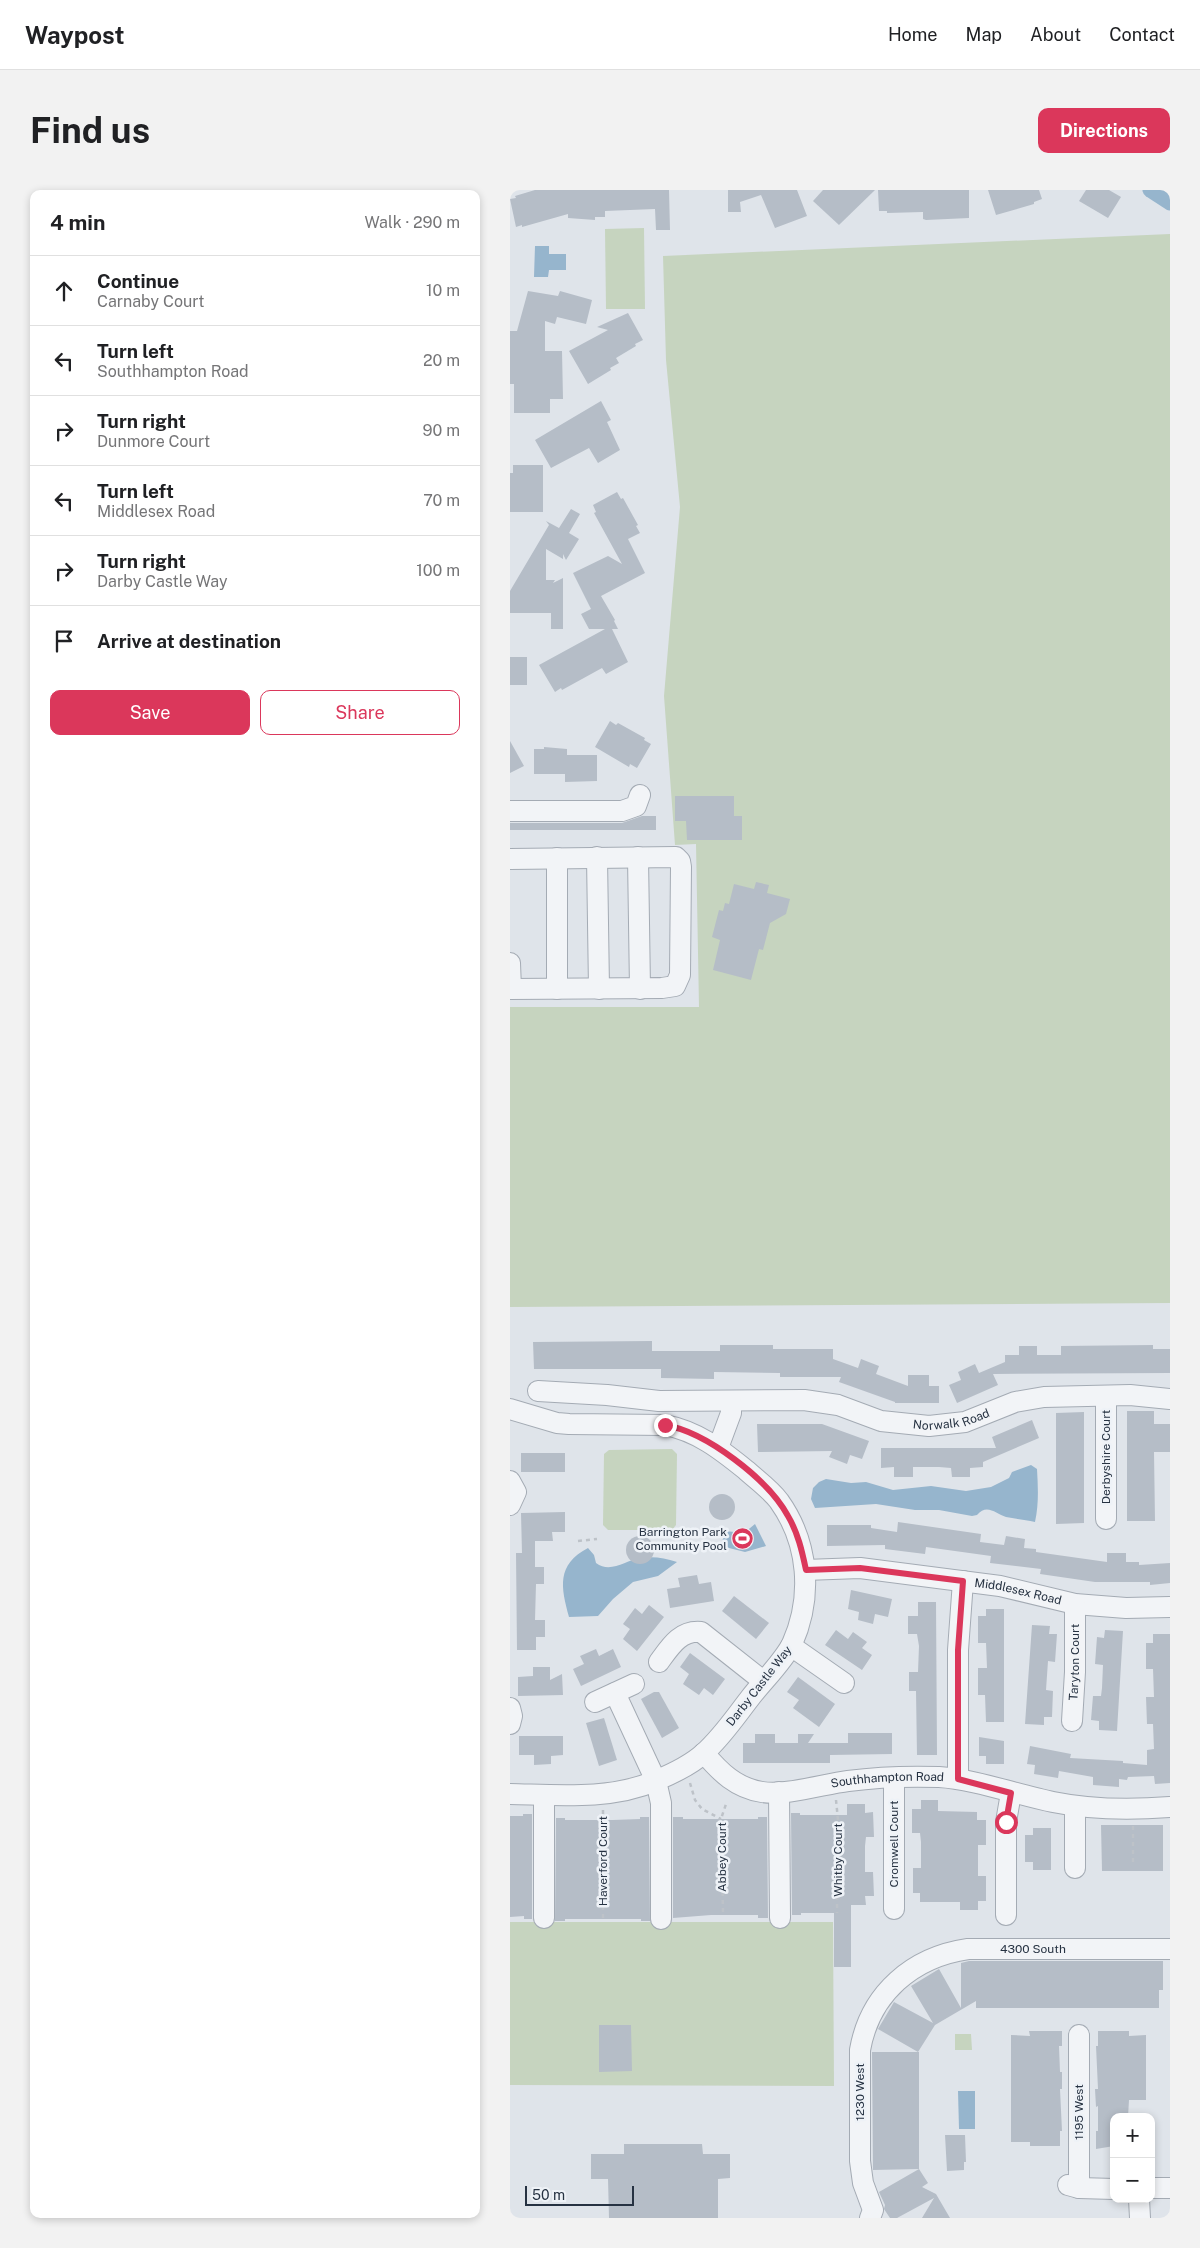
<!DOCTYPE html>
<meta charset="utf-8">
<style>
:root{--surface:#fff;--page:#f2f2f2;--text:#202124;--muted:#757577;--line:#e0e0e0;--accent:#db375b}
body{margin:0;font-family:"Public Sans",sans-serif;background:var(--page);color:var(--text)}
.controls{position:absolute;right:15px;bottom:15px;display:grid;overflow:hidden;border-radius:10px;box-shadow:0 2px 8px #0003}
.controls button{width:45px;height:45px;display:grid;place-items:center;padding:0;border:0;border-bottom:1px solid var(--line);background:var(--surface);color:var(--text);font:25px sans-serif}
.scale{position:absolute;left:15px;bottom:12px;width:109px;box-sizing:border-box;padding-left:5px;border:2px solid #263242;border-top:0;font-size:14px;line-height:18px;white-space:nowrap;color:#263242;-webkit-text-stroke:4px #eef2f7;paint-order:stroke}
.stop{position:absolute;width:15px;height:15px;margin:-11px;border:4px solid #db375b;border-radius:50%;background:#fff}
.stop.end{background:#db375b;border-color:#fff;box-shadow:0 1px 5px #0008}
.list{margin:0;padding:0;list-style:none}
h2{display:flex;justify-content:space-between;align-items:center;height:65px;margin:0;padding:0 20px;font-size:21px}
h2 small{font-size:16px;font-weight:400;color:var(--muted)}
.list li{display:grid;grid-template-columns:32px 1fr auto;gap:15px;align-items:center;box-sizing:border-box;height:70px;padding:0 20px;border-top:1px solid var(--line)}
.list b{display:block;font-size:19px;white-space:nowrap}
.list p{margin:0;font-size:16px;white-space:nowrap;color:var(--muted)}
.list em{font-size:16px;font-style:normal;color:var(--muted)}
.actions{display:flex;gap:10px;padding:15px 20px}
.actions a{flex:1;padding:11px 0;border:1px solid var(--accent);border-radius:10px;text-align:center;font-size:18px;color:var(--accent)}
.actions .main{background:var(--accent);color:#fff}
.icon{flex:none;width:28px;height:28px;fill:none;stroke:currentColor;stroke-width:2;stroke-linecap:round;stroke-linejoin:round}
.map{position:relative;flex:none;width:660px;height:2028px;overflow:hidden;border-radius:10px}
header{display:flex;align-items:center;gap:30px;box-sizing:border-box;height:70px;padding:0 25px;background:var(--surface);border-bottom:1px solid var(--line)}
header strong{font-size:24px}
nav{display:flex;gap:28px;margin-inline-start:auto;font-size:18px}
.intro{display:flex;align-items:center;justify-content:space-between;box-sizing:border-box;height:120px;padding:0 30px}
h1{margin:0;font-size:35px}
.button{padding:12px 22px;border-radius:10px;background:var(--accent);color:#fff;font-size:18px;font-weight:700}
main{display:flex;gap:30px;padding:0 30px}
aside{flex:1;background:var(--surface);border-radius:10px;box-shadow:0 2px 8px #0003}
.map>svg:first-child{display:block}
</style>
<header>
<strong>Waypost</strong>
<nav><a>Home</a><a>Map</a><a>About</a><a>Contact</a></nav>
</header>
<div class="intro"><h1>Find us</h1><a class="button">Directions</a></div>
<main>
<aside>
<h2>4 min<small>Walk · 290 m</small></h2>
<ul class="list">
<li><svg class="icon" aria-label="ahead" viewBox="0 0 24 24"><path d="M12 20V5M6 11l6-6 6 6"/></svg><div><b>Continue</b><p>Carnaby Court</p></div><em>10 m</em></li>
<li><svg class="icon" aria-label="left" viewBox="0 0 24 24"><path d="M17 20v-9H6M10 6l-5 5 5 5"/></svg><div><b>Turn left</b><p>Southhampton Road</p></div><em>20 m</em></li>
<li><svg class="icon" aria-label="right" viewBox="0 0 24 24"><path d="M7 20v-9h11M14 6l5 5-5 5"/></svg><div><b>Turn right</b><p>Dunmore Court</p></div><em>90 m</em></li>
<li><svg class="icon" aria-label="left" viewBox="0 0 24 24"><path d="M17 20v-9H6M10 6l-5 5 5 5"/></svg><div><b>Turn left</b><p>Middlesex Road</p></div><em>70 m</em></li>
<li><svg class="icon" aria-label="right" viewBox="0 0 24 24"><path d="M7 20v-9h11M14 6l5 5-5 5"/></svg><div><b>Turn right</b><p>Darby Castle Way</p></div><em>100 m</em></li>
<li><svg class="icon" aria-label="arrive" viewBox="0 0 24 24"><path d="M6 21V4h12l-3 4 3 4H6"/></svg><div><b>Arrive at destination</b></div></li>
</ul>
<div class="actions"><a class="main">Save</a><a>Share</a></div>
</aside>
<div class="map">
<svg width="660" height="2028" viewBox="0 0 660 2028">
<rect width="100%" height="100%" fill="#dfe4ea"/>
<g fill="#c6d4bf">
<polygon points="134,38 135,119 96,119 95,39"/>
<polygon points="660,44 660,1113 0,1117 0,817 189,817 186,654 165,655 154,506 170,317 156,170 153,66"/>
<polygon points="162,1259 167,1264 166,1335 162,1340 98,1340 93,1335 94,1264 99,1260"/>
<polygon points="0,1732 323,1732 324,1896 0,1895"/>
<polygon points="445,1844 461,1844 462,1860 445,1860"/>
</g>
<g fill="#96b5cd">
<polygon points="25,56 39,56 39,64 56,64 56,80 39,80 38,87 24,87"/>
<path d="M 521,1275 L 527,1279 C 528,1297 529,1314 525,1332 C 516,1330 506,1329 496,1327 C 486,1324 477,1313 467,1325 L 462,1326 L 429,1320 L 405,1320 L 366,1314 L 305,1318 L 301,1309 L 303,1298 L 309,1292 L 316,1289 L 341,1293 L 356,1292 L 383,1300 L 421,1296 L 456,1301 L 481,1297 L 499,1288 L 502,1282 Z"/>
<polygon points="245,1334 256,1356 235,1362 211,1356 215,1341 234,1343"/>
<path d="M 78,1358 L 84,1365 L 86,1373 C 101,1384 115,1370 131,1368 C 144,1366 154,1368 167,1372 L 148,1386 L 123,1392 L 103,1409 L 88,1426 L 59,1427 C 51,1397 46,1375 78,1358 Z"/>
<polygon points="448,1901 465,1901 465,1939 449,1939"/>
</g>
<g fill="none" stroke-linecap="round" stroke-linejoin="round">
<polyline stroke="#96b5cd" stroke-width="15" points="640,0 660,13"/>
</g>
<g fill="#b5bdc7">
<polygon points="25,0 159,0 160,40 146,40 145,19 95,21 95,27 85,27 85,30 58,28 58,24 12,37 12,35 6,37 0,9 6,8 5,6"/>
<polygon points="218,0 287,0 297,26 265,38 251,5 230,12 231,22 218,22"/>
<polygon points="313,0 365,0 329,35 303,11"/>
<polygon points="368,0 459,0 459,28 416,30 413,29 413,22 377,23 377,21 369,21"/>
<polygon points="478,0 529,0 532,9 524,12 524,14 486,25"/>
<polygon points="576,0 599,0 611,7 598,28 569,11"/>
<polygon points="18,101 48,106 50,101 82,110 76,134 47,127 45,134 35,131 35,161 52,161 53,209 40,209 40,223 4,223 4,194 0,194 0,141 7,141"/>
<polygon points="118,123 133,150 125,154 126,156 106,168 109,173 100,178 101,180 78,194 59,161 98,140 87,137"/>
<polygon points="91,211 101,230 97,232 110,260 88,273 79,258 41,278 25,250"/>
<polygon points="3,275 33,275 33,322 0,322 0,283 3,283"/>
<polygon points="107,302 111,309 113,308 128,335 126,336 130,343 118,349 135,383 91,406 105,430 104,431 108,439 102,439 118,472 96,484 92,478 52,500 51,498 45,502 29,475 95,439 79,439 71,424 81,419 63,383 98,366 112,374 84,323 86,322 83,315"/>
<polygon points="61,319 70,324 59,343 69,349 56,370 53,364 53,369 36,359 36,390 45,390 43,393 53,388 53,439 41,439 41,423 0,423 0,401 39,335 36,331 49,338"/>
<rect x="0" y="467" width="17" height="28"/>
<polygon points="100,531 106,535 108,533 135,548 134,550 141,554 127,578 120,574 119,577 85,557"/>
<polygon points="0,551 14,576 0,583"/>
<polygon points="34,557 57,559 57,565 87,565 87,591 55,592 55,584 24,584 24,559 34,559"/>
<polygon points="165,606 224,606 224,626 232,626 232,650 177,650 176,631 165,631"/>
<polygon points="132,626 146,626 146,640 0,640 0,633 112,633"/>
<polygon points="246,692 259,695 257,703 280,709 276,724 260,733 253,760 249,759 241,790 203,780 210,750 202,747 209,720 213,721 215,713 219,714 224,694 244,699"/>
<polygon points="142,1151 142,1161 210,1161 210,1155 263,1155 263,1159 323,1159 323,1169 348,1178 351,1169 369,1176 366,1184 398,1196 398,1185 419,1185 419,1196 429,1196 429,1213 385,1213 385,1212 329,1192 331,1187 270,1187 270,1183 204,1182 204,1189 151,1188 151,1179 24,1179 23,1152"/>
<polygon points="643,1155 643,1159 660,1159 660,1183 483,1184 488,1195 447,1213 439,1195 451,1190 448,1182 465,1174 469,1183 495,1172 495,1165 509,1165 509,1156 527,1156 527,1165 551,1165 551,1156"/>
<polygon points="617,1221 644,1221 644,1234 660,1234 660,1262 644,1262 645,1331 617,1331"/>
<polygon points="574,1222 574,1333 546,1334 546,1223"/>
<polygon points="522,1230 529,1248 473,1272 473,1277 460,1278 460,1287 442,1287 441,1278 429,1277 403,1277 403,1287 384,1287 384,1277 371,1278 371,1258 486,1258 482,1247"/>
<polygon points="247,1234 312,1234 359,1251 352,1269 340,1265 337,1274 319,1267 322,1261 248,1262"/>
<rect x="11" y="1263" width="44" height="19"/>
<circle cx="212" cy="1317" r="13"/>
<polygon points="55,1322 55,1342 42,1342 43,1351 25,1351 25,1377 34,1377 34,1394 26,1394 25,1430 35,1430 35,1447 26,1447 26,1460 7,1460 6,1363 12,1363 11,1323"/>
<polygon points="388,1332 471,1344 470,1352 494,1355 496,1346 515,1349 514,1358 526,1359 526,1362 597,1372 597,1363 616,1363 616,1372 629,1372 629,1375 660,1373 660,1393 640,1395 640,1392 585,1392 530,1384 531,1379 480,1373 481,1366 416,1357 415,1364 375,1359 375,1355 317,1356 317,1335 361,1335 361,1338 387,1342"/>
<circle cx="130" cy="1360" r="14"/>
<polygon points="187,1385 189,1394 201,1392 204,1411 160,1418 157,1399 170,1397 168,1388"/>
<polygon points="341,1400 382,1409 378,1427 365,1424 363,1434 348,1430 349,1422 338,1419"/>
<polygon points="224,1406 259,1433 246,1449 212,1421"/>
<polygon points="408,1412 426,1412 427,1565 407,1565 406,1501 399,1501 399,1482 408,1482 409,1456 407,1444 398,1444 398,1426 408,1426"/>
<polygon points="139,1415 154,1427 127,1461 113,1449 120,1439 113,1434 125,1418 132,1424"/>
<polygon points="476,1419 494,1419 494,1532 476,1532 475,1505 468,1505 468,1478 477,1478 476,1453 468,1453 468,1426 476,1426"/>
<polygon points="522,1435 540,1436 539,1444 547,1444 545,1472 538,1471 536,1500 543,1501 542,1527 534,1527 534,1535 515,1534"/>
<polygon points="326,1440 338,1449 343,1442 357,1452 352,1458 362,1465 352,1480 315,1455"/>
<polygon points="595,1440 613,1441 607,1541 589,1540 589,1531 581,1530 583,1506 591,1506 592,1498 593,1475 585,1474 587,1447 594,1448"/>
<polygon points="643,1444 660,1444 660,1593 645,1594 644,1586 618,1587 617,1590 609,1589 609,1597 583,1595 583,1587 549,1581 548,1588 524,1584 525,1575 517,1574 520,1556 561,1564 560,1568 613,1571 613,1573 637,1575 637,1560 644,1559 643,1534 637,1534 636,1507 644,1507 643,1479 636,1479 636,1453 643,1453"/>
<polygon points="86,1459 89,1466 103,1459 111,1477 71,1496 63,1479 74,1474 70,1466"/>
<polygon points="180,1463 215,1489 203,1505 194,1498 189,1505 173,1494 179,1484 170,1477"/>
<polygon points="23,1477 40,1477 40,1490 52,1484 53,1505 8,1506 8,1487 23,1486"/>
<polygon points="288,1487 325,1514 309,1537 283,1518 289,1510 277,1502"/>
<polygon points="144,1502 149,1502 169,1538 152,1548 131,1509"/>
<polygon points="94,1528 107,1570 89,1576 76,1533"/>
<polygon points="338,1543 382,1543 382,1564 320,1565 320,1573 233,1573 233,1553 245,1553 245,1544 265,1544 265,1553 288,1553 288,1544 304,1544 298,1553 338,1553"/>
<polygon points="9,1546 53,1546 53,1565 41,1566 41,1574 24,1575 24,1565 9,1565"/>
<polygon points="469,1547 494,1551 494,1574 476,1574 476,1566 469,1566"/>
<polygon points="411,1610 428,1610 428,1621 467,1622 467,1630 476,1630 476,1655 468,1655 468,1686 476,1686 476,1711 468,1711 468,1720 450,1720 450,1712 410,1712 410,1703 403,1703 403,1678 411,1678 411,1652 410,1643 402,1643 402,1619 411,1619"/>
<polygon points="337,1614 355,1614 355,1623 363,1622 364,1647 356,1647 355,1656 355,1682 363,1682 364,1706 355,1706 356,1715 341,1715 341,1777 324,1777 324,1723 291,1723 291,1725 282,1725 281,1623 290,1623 290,1625 337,1625"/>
<polygon points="13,1624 22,1624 22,1729 14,1729 14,1726 0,1727 0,1626 13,1626"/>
<polygon points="130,1627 139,1627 140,1731 131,1731 131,1729 55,1729 55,1731 45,1731 46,1628 55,1628 55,1630 103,1630 130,1629"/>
<polygon points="163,1627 173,1627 173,1629 248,1629 248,1627 257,1627 258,1728 248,1728 248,1725 201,1725 163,1728"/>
<polygon points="591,1635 653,1635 653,1681 592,1681"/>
<polygon points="523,1638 541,1638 541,1680 523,1680 523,1672 515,1672 515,1645 523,1645"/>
<polygon points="459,1771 653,1771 653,1800 649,1800 649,1818 466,1818 466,1811 425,1835 408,1862 368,1839 384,1812 423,1833 401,1796 429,1779 451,1818 451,1773"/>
<polygon points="89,1835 121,1835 122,1881 89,1882"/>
<polygon points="519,1841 552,1841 552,1856 549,1856 550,1882 552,1882 552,1899 550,1899 552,1941 550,1941 550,1956 520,1956 520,1952 501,1952 501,1845 520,1846"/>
<polygon points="588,1841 619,1841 619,1846 636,1845 636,1910 619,1910 618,1927 604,1927 604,1956 586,1959 586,1941 588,1941 588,1916 586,1917 585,1899 588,1899 586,1856 588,1856"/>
<polygon points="362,1862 409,1862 409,1979 418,1993 412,1997 426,2004 440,2028 412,2028 424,2008 387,2028 380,2028 374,2019 375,2015 369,2002 409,1979 363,1980"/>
<polygon points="435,1945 455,1945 456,1972 454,1972 454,1980 437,1981"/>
<polygon points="114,1954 192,1954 193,1964 220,1964 220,1988 208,1989 208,2028 99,2028 98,1989 81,1989 81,1964 114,1964"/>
</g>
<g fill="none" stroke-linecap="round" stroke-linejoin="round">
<defs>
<g id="minor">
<polyline points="0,621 112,621 126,616 130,605"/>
<polyline points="87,667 89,799"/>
<polyline points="128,667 130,799"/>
<polyline points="47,668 47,799"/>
<polyline points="0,669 166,667 170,671 171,677 170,785 165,796 152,798 0,799"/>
<polyline points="0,773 1,799"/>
<path id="s1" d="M 28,1201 L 97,1205 L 149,1211 L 294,1210 L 328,1215 L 371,1231 L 419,1236 L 455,1232 L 505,1212 L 534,1207 L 620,1205 L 660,1209"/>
<polyline points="596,1206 596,1329"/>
<path d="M 0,1219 L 47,1233 L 59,1234 L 155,1235 C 187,1241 210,1259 236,1280 C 247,1290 260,1299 269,1311 C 299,1353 303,1407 282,1454 C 273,1472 252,1492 240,1508 C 226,1526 212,1547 194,1563 C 181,1575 162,1584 145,1591 C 101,1610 48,1605 0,1604"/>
<polyline points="208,1258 221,1223 221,1211"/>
<polyline points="0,1291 6,1302 0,1315"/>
<path id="s2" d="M 295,1380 L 350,1378 L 490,1396 L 565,1414 L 616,1418 L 660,1417"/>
<polyline points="281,1456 334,1493"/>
<path d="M 149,1472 C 160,1457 170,1440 191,1442 L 253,1491"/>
<polyline points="105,1503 146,1591 151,1613 151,1729"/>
<polyline points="85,1512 124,1494"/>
<polyline points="0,1518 2,1526 0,1534"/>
<path id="s3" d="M 562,1531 L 565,1482 L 565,1414"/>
<path id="s4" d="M 194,1563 C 210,1582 226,1598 252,1602 C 275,1606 314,1594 338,1591 C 368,1587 399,1586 429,1587 C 464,1589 508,1605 543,1612 C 582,1620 621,1620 660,1617"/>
<polyline points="384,1588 384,1719"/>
<polyline points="448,1589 448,1460 453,1391"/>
<polyline points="269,1602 270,1728"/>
<polyline points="34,1605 34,1728"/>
<polyline points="565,1678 565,1616"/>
<polyline points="496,1725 496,1632 501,1603"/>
<polyline points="569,1845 569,1998"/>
<polyline points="558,1995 569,1998 604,1999"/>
<polyline points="641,1998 660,1998"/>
<polyline points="629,2009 630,2028"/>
<path id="s5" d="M 360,2028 L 363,2020 L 353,1993 L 350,1971 L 350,1860 C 360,1803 403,1767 458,1759 L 660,1759"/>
</g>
</defs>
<use href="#minor" stroke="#a4abb4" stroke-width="22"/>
<g stroke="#bdc2c8" stroke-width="2.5" stroke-dasharray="4 4" stroke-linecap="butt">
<polyline points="68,1351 87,1349"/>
<polyline points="180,1593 185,1610 192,1619 211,1629"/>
<polyline points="326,1610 328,1630 327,1723"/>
<polyline points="93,1620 93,1729"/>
<polyline points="623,1636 623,1672"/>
<polyline points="213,1722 211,1629 216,1614"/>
</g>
<use href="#minor" stroke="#f2f4f7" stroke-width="20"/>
</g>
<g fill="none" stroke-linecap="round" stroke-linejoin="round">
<path stroke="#db375b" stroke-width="6" d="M 155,1235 C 196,1242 258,1289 278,1326 C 288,1343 292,1361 296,1380 L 350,1378 L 453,1391 L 448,1460 L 448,1589 L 501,1603 L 496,1632"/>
</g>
<defs>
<symbol id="stadium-disc" viewBox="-11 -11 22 22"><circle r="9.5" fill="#db375b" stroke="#eef2f7"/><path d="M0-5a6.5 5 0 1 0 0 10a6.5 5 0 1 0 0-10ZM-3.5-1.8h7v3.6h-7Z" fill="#fff"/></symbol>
</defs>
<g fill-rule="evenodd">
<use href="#stadium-disc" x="220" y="1336" width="25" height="25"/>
</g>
<g text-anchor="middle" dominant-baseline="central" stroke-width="5" stroke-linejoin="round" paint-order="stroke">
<g font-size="12" fill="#263242" stroke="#eef2f7">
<text stroke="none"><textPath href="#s1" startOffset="418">Norwalk Road</textPath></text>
<text transform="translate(596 1267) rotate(-90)">Derbyshire Court</text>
<text stroke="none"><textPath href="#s2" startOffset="215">Middlesex Road</textPath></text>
<text stroke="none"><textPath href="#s3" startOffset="59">Taryton Court</textPath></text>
<text transform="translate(249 1496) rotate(-52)">Darby Castle Way</text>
<text stroke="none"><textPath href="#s4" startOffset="198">Southhampton Road</textPath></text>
<text transform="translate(384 1654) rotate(-90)">Cromwell Court</text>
<text transform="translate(212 1667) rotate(-90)">Abbey Court</text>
<text transform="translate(328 1670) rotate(-90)">Whitby Court</text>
<text transform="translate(93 1671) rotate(-90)">Haverford Court</text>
<text stroke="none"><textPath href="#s5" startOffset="394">4300 South</textPath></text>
<text transform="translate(350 1902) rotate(-90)">1230 West</text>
<text transform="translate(569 1922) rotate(-90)">1195 West</text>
</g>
<g font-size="12" fill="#263242" stroke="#eef2f7" text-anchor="end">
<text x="217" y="1342">Barrington Park<tspan x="217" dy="14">Community Pool</tspan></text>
</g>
</g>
</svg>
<div class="controls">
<button>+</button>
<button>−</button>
</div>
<div class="scale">50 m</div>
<div class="stop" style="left:496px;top:1632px"></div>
<div class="stop end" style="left:155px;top:1235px"></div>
</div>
</main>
